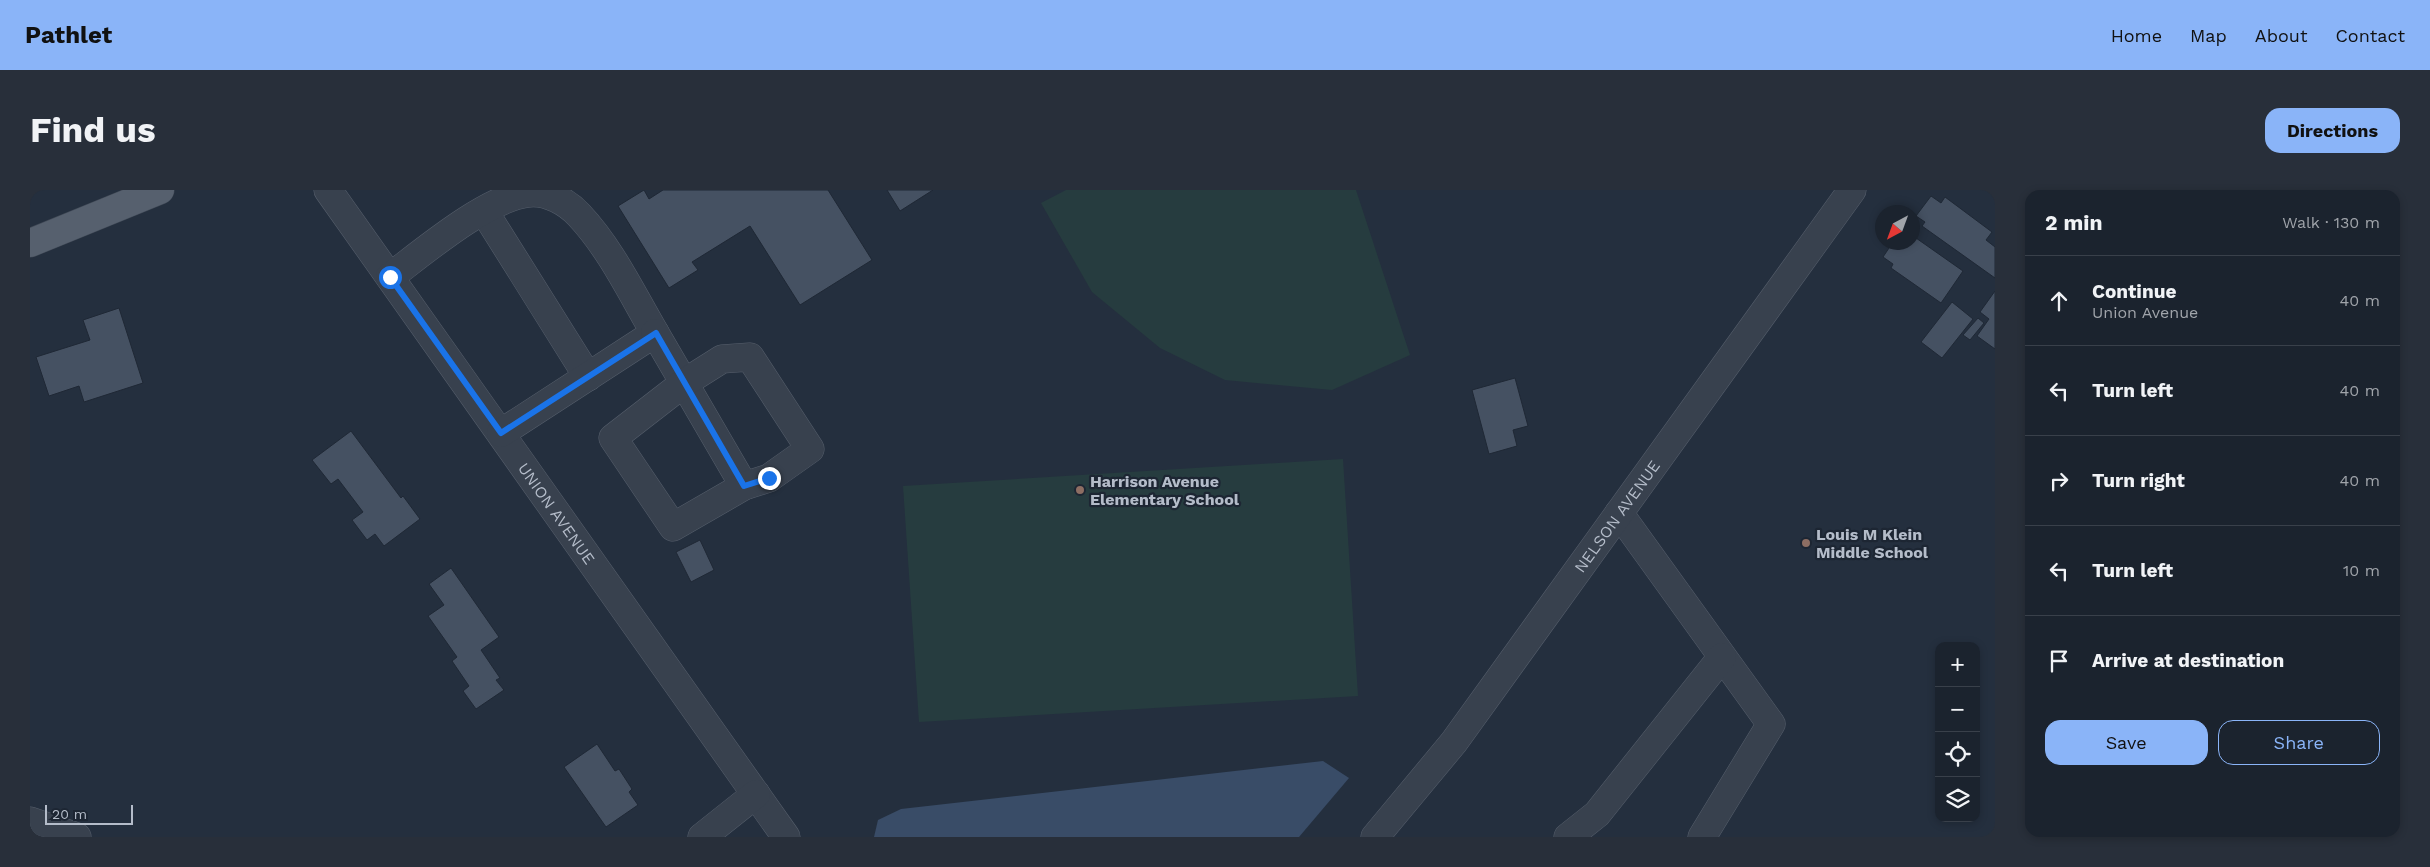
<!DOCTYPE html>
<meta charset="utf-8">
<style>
:root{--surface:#1b232e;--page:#282f3a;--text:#f1f3f6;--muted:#a0a4aa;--line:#39404a;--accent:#8ab4f8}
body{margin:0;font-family:"Work Sans",sans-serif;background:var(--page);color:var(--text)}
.controls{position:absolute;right:15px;bottom:15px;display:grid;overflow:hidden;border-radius:10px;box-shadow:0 2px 8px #0003}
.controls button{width:45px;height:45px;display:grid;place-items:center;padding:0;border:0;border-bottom:1px solid var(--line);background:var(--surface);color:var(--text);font:25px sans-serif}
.compass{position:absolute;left:1845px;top:15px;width:45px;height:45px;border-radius:50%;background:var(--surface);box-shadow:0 2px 8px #0003;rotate:221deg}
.scale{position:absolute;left:15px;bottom:12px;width:88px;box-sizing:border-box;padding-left:5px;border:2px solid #b4bcc9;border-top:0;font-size:14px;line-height:18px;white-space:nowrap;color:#b4bcc9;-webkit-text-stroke:4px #1d2633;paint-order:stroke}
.stop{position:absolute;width:15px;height:15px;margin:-11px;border:4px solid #1a73e8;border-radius:50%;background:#fff}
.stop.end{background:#1a73e8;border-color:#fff;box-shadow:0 1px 5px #0008}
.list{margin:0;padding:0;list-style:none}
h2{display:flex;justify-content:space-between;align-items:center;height:65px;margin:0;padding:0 20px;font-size:21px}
h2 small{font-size:16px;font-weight:400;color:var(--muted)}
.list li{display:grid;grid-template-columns:32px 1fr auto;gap:15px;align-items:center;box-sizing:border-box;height:90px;padding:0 20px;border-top:1px solid var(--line)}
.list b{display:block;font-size:19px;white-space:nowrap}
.list p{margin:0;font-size:16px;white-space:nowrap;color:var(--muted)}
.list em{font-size:16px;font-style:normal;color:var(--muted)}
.actions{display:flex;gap:10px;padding:15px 20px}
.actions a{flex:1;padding:11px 0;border:1px solid var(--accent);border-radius:15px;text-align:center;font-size:18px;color:var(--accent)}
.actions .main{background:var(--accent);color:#111}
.icon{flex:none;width:28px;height:28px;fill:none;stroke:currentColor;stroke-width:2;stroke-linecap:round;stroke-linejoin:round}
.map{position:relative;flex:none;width:1965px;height:647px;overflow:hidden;border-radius:15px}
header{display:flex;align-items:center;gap:30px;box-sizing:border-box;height:70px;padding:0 25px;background:var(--accent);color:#111}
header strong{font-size:24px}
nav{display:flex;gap:28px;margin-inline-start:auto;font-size:18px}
.intro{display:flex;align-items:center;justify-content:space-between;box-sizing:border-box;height:120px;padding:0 30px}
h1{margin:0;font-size:35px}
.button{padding:12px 22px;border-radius:15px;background:var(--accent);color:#111;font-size:18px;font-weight:700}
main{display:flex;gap:30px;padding:0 30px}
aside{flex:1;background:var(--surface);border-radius:15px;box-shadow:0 2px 8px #0003}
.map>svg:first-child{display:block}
</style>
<header>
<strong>Pathlet</strong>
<nav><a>Home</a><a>Map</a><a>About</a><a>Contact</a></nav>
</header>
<div class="intro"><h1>Find us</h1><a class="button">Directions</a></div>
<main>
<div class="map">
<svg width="1965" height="647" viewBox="0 0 1965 647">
<rect width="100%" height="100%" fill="#242f3e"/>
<g fill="#263c3f">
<polygon points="1036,0 1326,0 1380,165 1302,200 1195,190 1130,158 1062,102 1011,13"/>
<polygon points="1313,269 1328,506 889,532 873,296"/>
</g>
<polygon fill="#394c67" points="1293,571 1319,588 1269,647 844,647 848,630 871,619"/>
<g fill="#455162" stroke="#1f2835">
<polygon points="614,0 619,9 633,0 798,0 842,70 770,115 720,36 662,72 668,80 639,98 588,16"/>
<polygon points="857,0 903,0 870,21"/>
<polygon points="1901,6 1911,13 1915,7 1962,42 1956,50 1965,57 1965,88 1892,36 1895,32 1886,26"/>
<polygon points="1886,48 1933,81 1911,113 1861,78 1863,74 1853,67 1863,52 1882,52"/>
<polygon points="1965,101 1965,159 1947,146 1959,129 1950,122"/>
<polygon points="1922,112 1943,129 1912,168 1891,152"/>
<polygon points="89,118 113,193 54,212 49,196 19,206 6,167 60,150 53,130"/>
<polygon points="1948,128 1954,133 1940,150 1933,145"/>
<polygon points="1485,188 1498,236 1483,240 1487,256 1459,264 1442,200"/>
<polygon points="321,241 371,308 373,306 390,329 354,356 345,344 337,350 322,330 333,322 308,289 301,294 282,270"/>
<polygon points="670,350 684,380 661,392 646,362"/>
<polygon points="421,378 469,447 451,460 470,488 466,490 474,500 446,519 433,501 439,496 422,471 427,467 398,426 414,415 399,394"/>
<polygon points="567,554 585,581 589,579 602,599 599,602 608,615 576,637 534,577"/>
</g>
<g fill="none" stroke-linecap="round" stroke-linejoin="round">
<defs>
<g id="minor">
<path id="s1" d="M 298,0 L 756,647"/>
<polyline points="454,21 558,187"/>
<path d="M 360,87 C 393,62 458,7 499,3 C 517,1 537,12 549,25 C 581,59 602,104 625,143 L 471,243"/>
<polyline points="625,143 714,296"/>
<polygon points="720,167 780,259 739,288 714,296 643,337 583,248 654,193 692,169"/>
<polyline points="1589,323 1741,534 1672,647"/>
<polyline points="0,631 47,647"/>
<polyline points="672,647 726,604"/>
<path id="s2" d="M 1345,647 L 1424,552 L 1822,0"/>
<polyline points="1538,647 1567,624 1692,467"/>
</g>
<polyline id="major" points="0,53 130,0"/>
</defs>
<use href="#minor" stroke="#565f6c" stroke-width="29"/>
<use href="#major" stroke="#414a57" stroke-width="29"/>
<use href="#minor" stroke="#38414e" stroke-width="28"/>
<use href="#major" stroke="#56606e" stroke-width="28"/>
</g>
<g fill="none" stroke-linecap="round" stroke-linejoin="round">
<polyline stroke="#1a73e8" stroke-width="6" points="360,87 471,243 626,143 714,296 739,288"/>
</g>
<g fill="#8d6e63" stroke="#1d2633" stroke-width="2">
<circle cx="1050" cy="300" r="5"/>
<circle cx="1776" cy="353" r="5"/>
</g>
<g text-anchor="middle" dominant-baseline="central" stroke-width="4.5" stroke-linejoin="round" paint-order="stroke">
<g font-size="16" font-weight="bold" fill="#b4bcc9" stroke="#1d2633" text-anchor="start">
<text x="1060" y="291">Harrison Avenue<tspan x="1060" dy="18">Elementary School</tspan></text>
<text x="1786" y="344">Louis M Klein<tspan x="1786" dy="18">Middle School</tspan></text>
</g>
<g font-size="16" fill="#b4bcc9" stroke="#1d2633">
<text stroke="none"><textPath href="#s1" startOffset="396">UNION AVENUE</textPath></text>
<text stroke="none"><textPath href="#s2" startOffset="402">NELSON AVENUE</textPath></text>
</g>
</g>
</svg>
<div class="controls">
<button>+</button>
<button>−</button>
<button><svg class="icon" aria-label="locate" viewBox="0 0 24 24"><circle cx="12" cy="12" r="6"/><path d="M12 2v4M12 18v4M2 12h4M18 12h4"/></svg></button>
<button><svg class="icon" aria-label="layers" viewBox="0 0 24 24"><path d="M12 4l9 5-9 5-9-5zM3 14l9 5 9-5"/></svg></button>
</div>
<svg class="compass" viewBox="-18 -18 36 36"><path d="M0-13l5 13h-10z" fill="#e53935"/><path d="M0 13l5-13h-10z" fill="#a0a4aa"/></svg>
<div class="scale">20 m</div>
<div class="stop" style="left:360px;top:87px"></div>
<div class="stop end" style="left:739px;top:288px"></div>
</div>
<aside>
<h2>2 min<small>Walk · 130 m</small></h2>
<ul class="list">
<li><svg class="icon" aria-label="ahead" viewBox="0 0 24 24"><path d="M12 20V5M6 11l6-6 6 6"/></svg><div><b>Continue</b><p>Union Avenue</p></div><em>40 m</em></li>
<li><svg class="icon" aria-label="left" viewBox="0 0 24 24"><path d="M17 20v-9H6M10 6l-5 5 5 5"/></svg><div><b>Turn left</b></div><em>40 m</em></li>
<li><svg class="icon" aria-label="right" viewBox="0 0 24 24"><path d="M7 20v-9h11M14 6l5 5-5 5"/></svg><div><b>Turn right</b></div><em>40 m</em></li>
<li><svg class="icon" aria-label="left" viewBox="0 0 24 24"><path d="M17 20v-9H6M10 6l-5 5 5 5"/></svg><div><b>Turn left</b></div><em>10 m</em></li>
<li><svg class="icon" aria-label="arrive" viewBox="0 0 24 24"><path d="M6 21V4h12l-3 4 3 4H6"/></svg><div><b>Arrive at destination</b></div></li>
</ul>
<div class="actions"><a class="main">Save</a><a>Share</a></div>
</aside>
</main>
